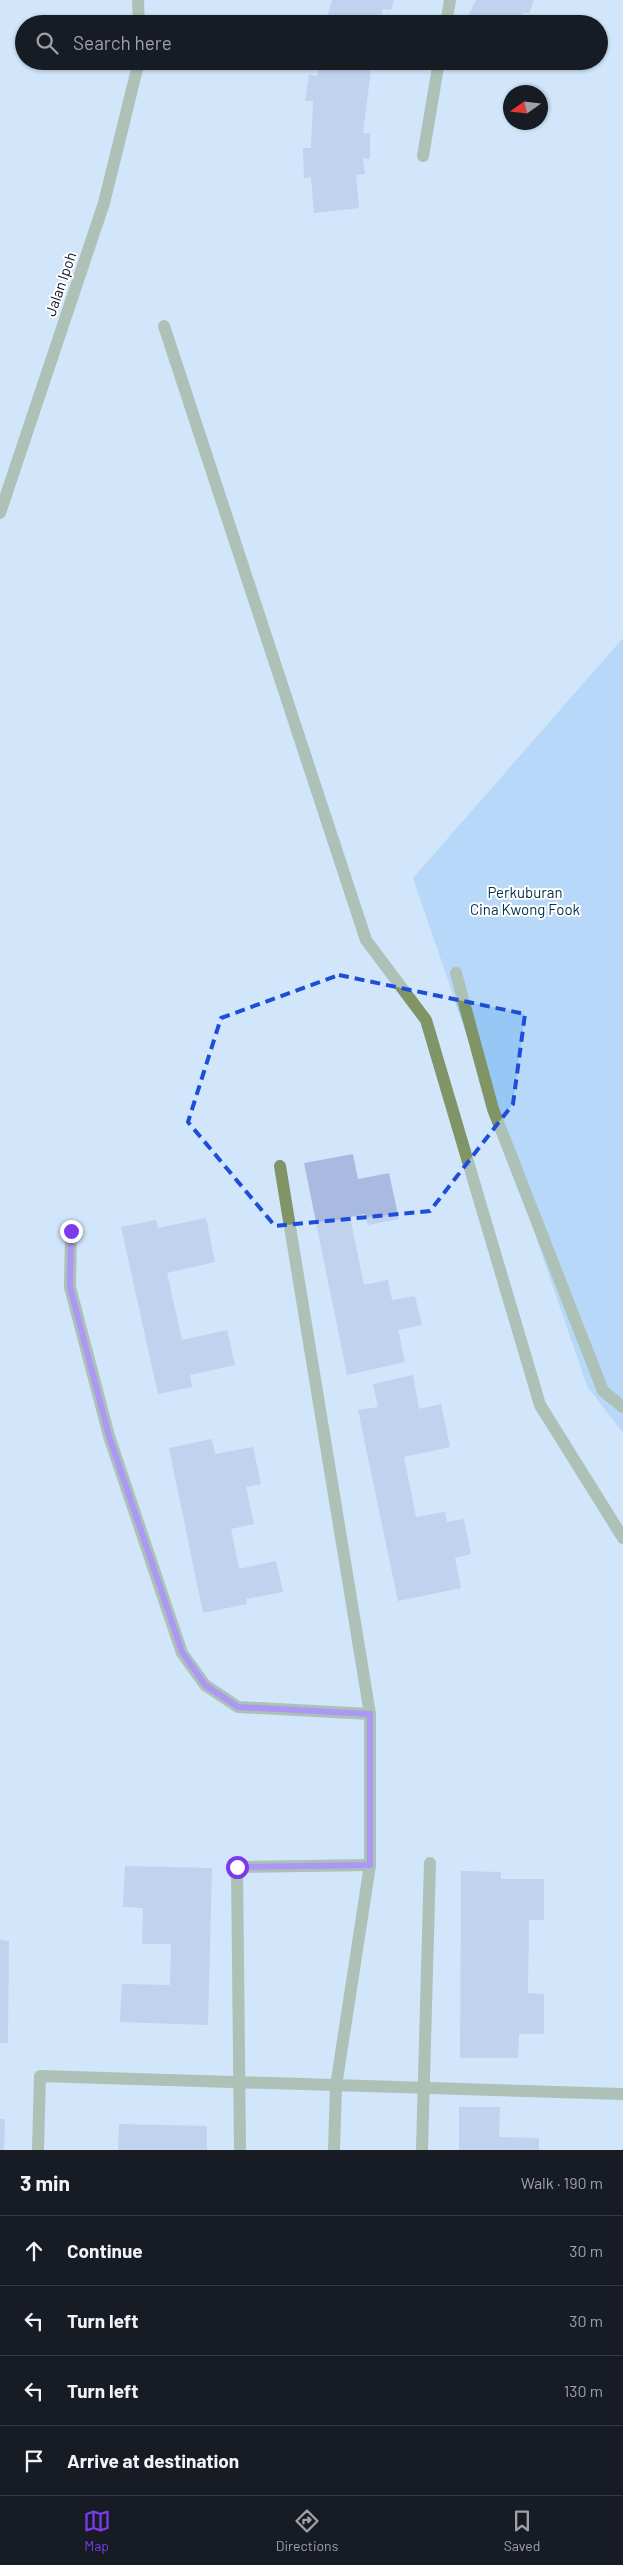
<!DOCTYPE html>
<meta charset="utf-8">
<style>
:root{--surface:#171b24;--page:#20242c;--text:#f1f3f6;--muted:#9ea1a6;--line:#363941;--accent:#7c3aed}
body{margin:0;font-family:Barlow,sans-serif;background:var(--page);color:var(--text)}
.compass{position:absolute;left:503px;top:85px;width:45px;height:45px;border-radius:50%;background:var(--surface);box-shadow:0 1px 4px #0004;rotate:256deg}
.stop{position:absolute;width:15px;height:15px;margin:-11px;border:4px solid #7c3aed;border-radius:50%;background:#fff}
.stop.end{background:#7c3aed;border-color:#fff;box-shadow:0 1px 5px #0008}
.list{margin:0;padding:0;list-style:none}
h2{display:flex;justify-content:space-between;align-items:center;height:65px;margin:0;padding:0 20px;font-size:21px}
h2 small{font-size:16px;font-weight:400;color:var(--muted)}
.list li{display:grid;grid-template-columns:32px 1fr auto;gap:15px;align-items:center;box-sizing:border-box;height:70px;padding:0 20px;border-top:1px solid var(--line)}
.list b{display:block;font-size:19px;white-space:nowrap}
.list em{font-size:16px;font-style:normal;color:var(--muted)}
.icon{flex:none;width:28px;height:28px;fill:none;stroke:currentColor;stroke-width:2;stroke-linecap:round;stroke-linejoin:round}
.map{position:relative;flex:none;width:623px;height:2150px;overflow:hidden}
.search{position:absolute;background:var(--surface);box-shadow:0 1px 4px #0004;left:15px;right:15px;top:15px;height:55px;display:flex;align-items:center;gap:12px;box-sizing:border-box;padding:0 18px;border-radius:28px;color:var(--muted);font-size:19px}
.sheet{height:345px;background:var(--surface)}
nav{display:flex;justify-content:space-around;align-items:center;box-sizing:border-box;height:70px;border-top:1px solid var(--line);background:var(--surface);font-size:14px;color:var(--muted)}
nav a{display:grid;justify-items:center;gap:2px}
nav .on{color:var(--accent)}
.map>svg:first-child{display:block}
</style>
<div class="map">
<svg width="623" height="2150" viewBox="0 0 623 2150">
<rect width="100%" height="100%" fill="#d1e6fa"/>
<polygon fill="#97c8f5" points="623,638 623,1433 587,1386 413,878"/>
<g fill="#a9bae0">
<polygon points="332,0 394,0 391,10 383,9 379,24 319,24 320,19 326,21"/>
<polygon points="476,0 534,0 529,14 524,12 519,24 464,24"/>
<polygon points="319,61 372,61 363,133 370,133 370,159 363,158 365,174 356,175 359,208 314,213 311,177 304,178 303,148 311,148 313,101 305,101 309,75 317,76"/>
<polygon points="353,1154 358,1179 389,1173 399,1219 368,1225 365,1214 350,1217 364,1285 388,1280 392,1300 415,1296 422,1325 398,1330 405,1362 347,1375 304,1163"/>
<polygon points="206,1218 215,1262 167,1273 182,1340 227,1330 235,1365 190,1375 192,1387 158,1394 121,1227 156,1220 158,1228"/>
<polygon points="413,1375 419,1409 441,1404 450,1447 404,1457 416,1517 445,1512 447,1522 464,1519 471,1554 455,1558 461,1588 398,1601 358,1410 378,1407 373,1384"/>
<polygon points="212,1439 215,1454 253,1447 261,1484 246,1487 254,1524 231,1529 239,1569 276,1561 283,1592 246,1599 247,1604 203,1613 169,1448"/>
<polygon points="125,1866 212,1868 208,2025 120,2022 122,1984 170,1985 171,1944 142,1944 143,1908 123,1907"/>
<polygon points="461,1871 501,1872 501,1879 544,1879 544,1920 529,1920 528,1993 544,1994 544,2034 519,2034 518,2058 460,2058"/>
<polygon points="0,1940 9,1941 8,2043 0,2043"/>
<polygon points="459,2107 500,2107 499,2137 539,2138 539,2150 459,2150"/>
<polygon points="0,2119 5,2119 4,2150 0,2150"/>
<polygon points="119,2124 207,2126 207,2150 118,2150"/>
</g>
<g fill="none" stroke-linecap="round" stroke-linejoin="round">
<g stroke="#819466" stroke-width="12">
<polyline points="446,24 450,0"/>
<polyline points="423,156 439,61"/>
<polyline points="164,326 366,940 426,1020 540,1405 623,1538"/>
<polyline points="456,973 493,1109 603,1391 623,1407"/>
<polyline points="71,1231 70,1287 109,1436 182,1653 205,1685 238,1707 370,1714"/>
<polyline points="38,2150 40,2076 623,2094"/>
<polyline points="240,2150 237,1867 370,1865"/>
<polyline points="422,2150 430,1863"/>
</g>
<g stroke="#819466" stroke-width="12">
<polyline points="138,0 139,24"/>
<polyline points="0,513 104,203 139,61"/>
<polyline points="280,1166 370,1714 370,1865 336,2086 334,2150"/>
</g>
</g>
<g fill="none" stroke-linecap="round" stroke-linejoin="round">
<polyline stroke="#7c3aed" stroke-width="6" points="71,1231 70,1287 109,1436 182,1652 205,1685 238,1707 370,1714 370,1865 237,1867"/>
</g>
<path d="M0 0H623V2150H0ZM 339,975 L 525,1014 L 513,1104 L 430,1211 L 275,1226 L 188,1122 L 221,1018 Z" fill="#d1e6fa" fill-opacity=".55" fill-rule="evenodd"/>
<path fill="none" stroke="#1d4ed8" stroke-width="4" stroke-dasharray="10 6" stroke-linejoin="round" d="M 339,975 L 525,1014 L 513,1104 L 430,1211 L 275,1226 L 188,1122 L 221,1018 Z"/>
<g text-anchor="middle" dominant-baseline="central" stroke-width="4" stroke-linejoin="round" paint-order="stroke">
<g font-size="15" fill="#081520" stroke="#fff">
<text transform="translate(60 284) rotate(-71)">Jalan Ipoh</text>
</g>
<g font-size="15" fill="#032f4f" stroke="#fff">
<text x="525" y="892">Perkuburan<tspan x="525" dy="17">Cina Kwong Fook</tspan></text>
</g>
</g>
</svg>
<svg class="compass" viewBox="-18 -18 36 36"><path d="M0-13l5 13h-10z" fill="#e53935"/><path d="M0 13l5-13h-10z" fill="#9ea1a6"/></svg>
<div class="stop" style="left:237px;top:1867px"></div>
<div class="stop end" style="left:71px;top:1231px"></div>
<div class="search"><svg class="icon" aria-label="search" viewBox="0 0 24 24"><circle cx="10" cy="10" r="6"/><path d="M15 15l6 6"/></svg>Search here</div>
</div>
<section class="sheet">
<h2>3 min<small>Walk · 190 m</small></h2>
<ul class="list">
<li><svg class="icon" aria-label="ahead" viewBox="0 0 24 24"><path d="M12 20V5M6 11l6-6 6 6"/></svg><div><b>Continue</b></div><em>30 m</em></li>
<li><svg class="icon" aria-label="left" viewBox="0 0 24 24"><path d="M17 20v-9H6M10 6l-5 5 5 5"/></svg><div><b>Turn left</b></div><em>30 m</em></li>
<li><svg class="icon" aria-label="left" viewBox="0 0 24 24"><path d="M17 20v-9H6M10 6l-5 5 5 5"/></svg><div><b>Turn left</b></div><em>130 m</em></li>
<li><svg class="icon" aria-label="arrive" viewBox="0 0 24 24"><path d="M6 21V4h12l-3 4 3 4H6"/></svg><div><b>Arrive at destination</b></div></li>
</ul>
</section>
<nav>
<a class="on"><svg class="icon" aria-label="map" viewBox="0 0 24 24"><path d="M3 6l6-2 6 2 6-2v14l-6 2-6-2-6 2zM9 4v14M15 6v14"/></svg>Map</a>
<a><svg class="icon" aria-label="directions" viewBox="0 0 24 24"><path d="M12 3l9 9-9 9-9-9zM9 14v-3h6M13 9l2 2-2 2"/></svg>Directions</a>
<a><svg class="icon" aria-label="saved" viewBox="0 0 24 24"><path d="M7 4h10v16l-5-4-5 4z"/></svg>Saved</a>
</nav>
